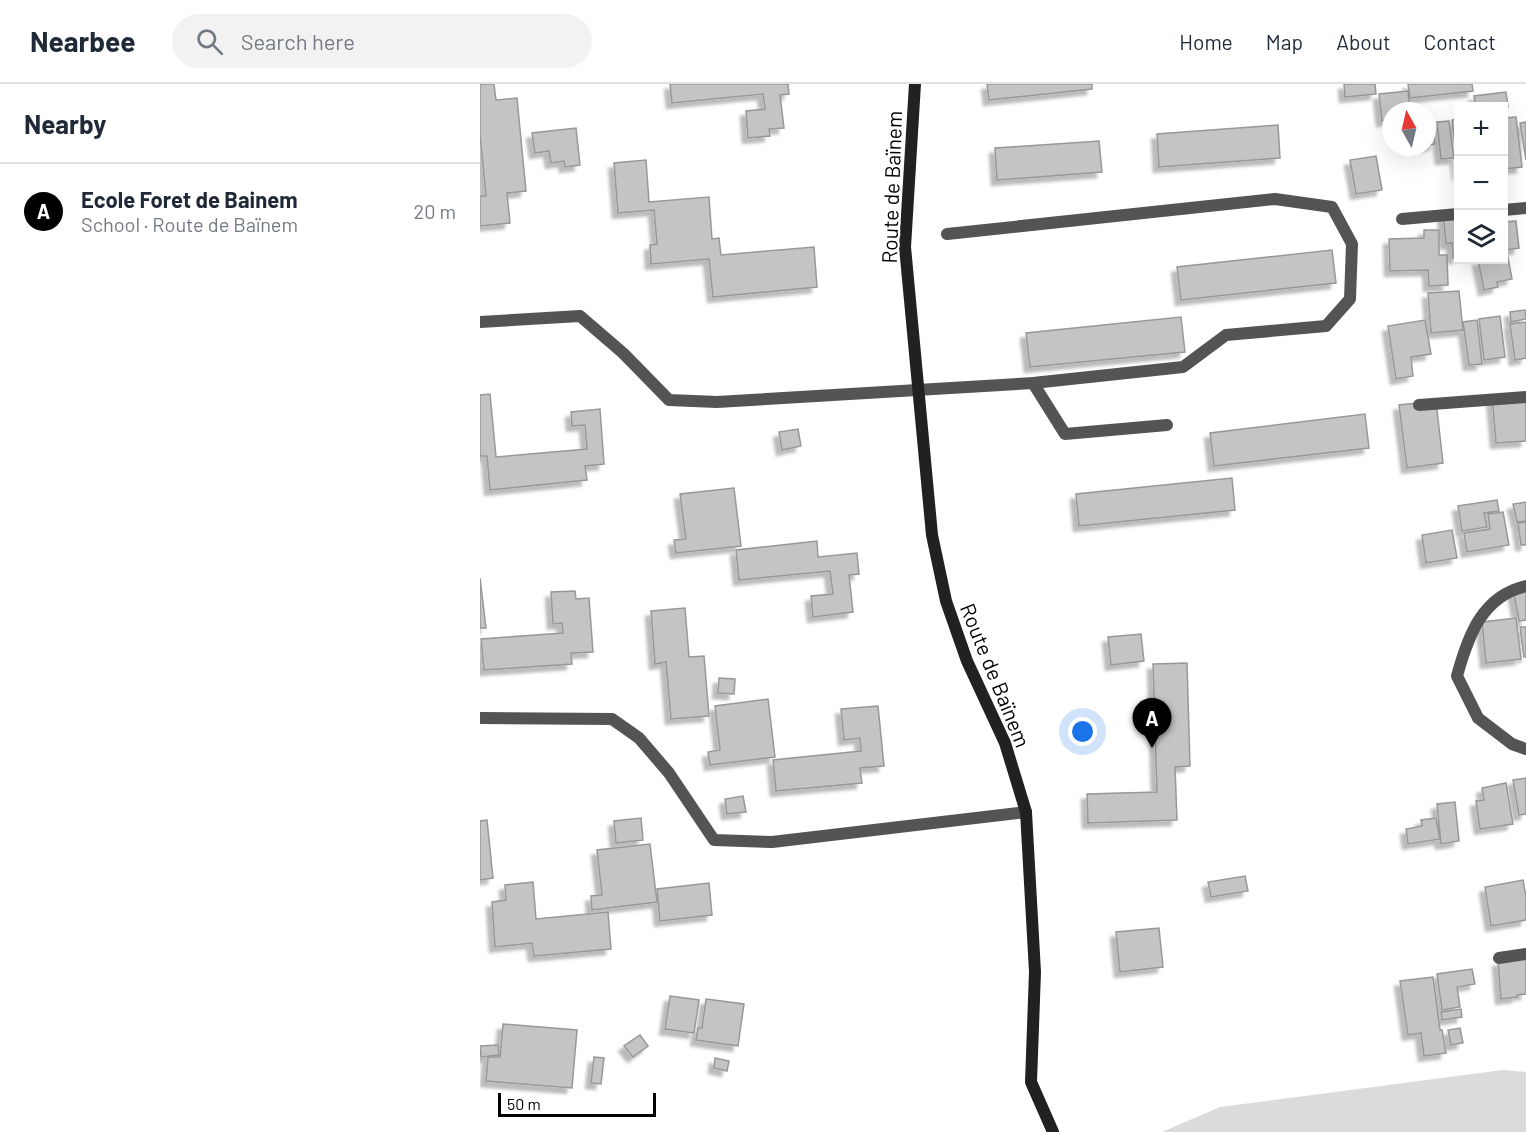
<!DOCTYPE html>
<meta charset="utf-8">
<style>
:root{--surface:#fff;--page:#f2f2f3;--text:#1f2937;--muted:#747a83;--line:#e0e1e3;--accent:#000}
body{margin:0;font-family:Barlow,sans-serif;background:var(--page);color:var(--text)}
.controls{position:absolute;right:18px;top:18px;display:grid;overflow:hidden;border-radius:0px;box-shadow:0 6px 24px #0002}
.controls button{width:54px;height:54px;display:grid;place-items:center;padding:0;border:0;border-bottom:2px solid var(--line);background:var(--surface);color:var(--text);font:30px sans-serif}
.compass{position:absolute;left:902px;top:18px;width:54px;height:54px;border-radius:50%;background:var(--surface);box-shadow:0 6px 24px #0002;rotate:352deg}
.scale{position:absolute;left:18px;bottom:15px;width:158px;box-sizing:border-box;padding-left:6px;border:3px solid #000;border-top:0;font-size:16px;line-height:21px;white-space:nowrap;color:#000;-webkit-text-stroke:4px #fff;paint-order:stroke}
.you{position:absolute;left:603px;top:648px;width:21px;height:21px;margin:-15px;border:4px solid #fff;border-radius:50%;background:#1a73e8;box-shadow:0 0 0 9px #1a73e833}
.badge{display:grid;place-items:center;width:39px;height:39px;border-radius:50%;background:var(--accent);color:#fff;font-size:20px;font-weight:700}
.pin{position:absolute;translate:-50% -50px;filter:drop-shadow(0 2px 3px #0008)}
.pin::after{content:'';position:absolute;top:32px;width:21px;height:18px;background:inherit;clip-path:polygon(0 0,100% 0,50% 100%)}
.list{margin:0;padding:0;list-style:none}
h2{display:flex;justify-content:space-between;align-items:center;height:78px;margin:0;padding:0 24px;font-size:26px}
h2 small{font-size:20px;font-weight:400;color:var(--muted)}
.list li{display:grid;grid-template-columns:39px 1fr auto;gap:18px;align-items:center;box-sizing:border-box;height:96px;padding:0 24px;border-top:2px solid var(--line)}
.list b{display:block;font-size:22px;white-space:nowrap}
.list p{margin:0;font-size:20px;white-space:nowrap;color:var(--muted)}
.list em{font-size:20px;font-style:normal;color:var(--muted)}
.icon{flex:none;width:33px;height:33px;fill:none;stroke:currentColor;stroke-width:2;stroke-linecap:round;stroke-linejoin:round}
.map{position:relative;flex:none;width:1046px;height:1048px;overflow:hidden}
header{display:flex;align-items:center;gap:36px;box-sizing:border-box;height:84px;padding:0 30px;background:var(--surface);border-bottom:2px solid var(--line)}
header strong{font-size:28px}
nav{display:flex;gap:33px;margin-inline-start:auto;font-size:21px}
.search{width:420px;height:54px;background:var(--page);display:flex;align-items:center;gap:15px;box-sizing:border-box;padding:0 21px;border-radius:33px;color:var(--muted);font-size:22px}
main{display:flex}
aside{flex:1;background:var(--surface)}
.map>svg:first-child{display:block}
</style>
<header>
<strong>Nearbee</strong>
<div class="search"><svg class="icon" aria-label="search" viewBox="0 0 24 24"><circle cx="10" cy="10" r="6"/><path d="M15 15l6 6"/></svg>Search here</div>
<nav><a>Home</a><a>Map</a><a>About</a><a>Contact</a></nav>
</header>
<main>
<aside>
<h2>Nearby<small></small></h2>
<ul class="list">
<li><span class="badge">A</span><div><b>Ecole Foret de Bainem</b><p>School · Route de Baïnem</p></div><em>20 m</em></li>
</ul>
</aside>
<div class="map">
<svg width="1046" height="1048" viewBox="0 0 1046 1048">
<defs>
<filter id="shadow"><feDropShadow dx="-5.5" dy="5.5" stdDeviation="1.5" flood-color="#0004"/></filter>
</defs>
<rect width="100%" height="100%" fill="#fff"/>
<polygon fill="#dbdbdb" points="1023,986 1046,988 1046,1048 682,1048 740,1023"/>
<g fill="#c4c4c4" stroke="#989898" stroke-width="1.5" filter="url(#shadow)">
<polygon points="0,0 14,0 16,16 37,14 46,107 27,109 30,139 0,142 0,112 6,112 0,51"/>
<polygon points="190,0 308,0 309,10 300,11 304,44 289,45 290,52 268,54 266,27 285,25 283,10 192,19"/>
<polygon points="507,0 612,0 612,5 509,16"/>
<polygon points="864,0 895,0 896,10 865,13"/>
<polygon points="928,0 992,0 993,7 930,14"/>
<polygon points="928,7 930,27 911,27 911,36 902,37 899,10"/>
<polygon points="1026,8 1028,23 996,22 994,12"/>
<polygon points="1036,33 1042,83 1024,85 1024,34"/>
<polygon points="978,35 978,92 972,36"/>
<polygon points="969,37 974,74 961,75 957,38"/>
<polygon points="1046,38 1046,76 1040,39"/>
<polygon points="952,40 955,60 947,62 947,41"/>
<polygon points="798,41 800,74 679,83 677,50"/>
<polygon points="96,44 100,81 85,83 84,77 71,79 69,67 55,69 52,49"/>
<polygon points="619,57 622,88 517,96 515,64"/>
<polygon points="896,72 902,106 876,110 870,76"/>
<polygon points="166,76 169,118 229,113 232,155 239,154 241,171 334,163 337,203 233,213 229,175 171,180 170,161 177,160 174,126 138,129 134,79"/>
<polygon points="978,127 978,174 973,174 972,159 966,160 963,129"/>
<polygon points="1036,137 1039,164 1026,166 1025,156 1024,156 1024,138"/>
<polygon points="944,146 959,146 959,171 967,171 968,201 949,202 948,186 910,187 909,155 944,154"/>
<polygon points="1026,163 1032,195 1017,198 1018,203 1004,206 998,176 1024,176 1024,164"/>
<polygon points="852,166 856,199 701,216 697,183"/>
<polygon points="979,207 983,246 951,249 948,209"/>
<polygon points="1045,226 1046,235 1031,238 1030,228"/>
<polygon points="1020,232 1025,273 1004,276 999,235"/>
<polygon points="701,233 705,268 550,283 546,249"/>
<polygon points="945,236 951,270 931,273 933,292 916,295 908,242"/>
<polygon points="997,236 1002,280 989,281 983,238"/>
<polygon points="1046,238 1046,274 1035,276 1030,240"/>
<polygon points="1046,309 1046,357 1016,359 1012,312"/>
<polygon points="10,310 16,373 107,365 105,341 92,342 91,328 120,325 124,380 105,382 107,396 10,406 7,372 0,372 0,311"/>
<polygon points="956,317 963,379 927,384 919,321"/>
<polygon points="885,330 889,364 734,382 730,349"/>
<polygon points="318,345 321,362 302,366 299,348"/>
<polygon points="752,394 755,426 599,442 596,410"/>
<polygon points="254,404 261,462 196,469 194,456 206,455 200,410"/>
<polygon points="1017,416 1019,427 1004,429 1007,443 982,447 978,422"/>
<polygon points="1046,418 1046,437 1037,438 1033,420"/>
<polygon points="1023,428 1029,461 987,468 984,449 1010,445 1008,430"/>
<polygon points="1046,438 1046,461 1041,461 1038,439"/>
<polygon points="972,446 977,474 946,479 942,451"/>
<polygon points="337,457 338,473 377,469 379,490 369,491 373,528 333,533 331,512 353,510 350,487 259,496 256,466"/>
<polygon points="0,494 6,544 0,544"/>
<polygon points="1046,499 1046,536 1039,537 1032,501"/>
<polygon points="95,507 96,515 109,514 113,568 91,569 92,580 4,586 1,555 83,549 82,539 73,540 71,508"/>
<polygon points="205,524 209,573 224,572 229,632 191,635 186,578 175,580 171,527"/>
<polygon points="1036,534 1041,575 1006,579 1002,538"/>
<polygon points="1040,543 1046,543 1046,573 1044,573"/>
<polygon points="661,550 664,577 631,581 628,553"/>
<polygon points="707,579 710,682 695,683 697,736 608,739 607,710 677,708 673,580"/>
<polygon points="239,594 255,595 254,610 238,609"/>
<polygon points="288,615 295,673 230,681 228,668 240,666 235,622"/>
<polygon points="398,622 404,682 380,684 382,699 296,707 293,676 381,667 380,654 364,656 361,625"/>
<polygon points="1046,694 1046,730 1039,731 1033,696"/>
<polygon points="1026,699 1033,740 1000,745 996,717 1004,716 1002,704"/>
<polygon points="263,712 266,728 247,730 245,715"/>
<polygon points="975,718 979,757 961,760 957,720"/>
<polygon points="161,734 163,756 136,759 134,737"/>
<polygon points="956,734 960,755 928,760 926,745 942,742 941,736"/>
<polygon points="7,736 13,794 0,796 0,737"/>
<polygon points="170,760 177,818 112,826 111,812 122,811 117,766"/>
<polygon points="765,792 768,807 731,813 728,798"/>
<polygon points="1043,796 1046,813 1046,836 1011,842 1005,803"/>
<polygon points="53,798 56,835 128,828 131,865 54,872 52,859 15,863 12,818 26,816 25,801"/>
<polygon points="229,799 232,831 180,837 177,805"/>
<polygon points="679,844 683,883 640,888 636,848"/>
<polygon points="1046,874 1046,910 1037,911 1037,913 1021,915 1018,877"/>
<polygon points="992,885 995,900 977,903 980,923 962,926 957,890"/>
<polygon points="953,893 960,946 962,946 966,969 944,972 941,949 928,951 920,897"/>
<polygon points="190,912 219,916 214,949 185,945"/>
<polygon points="226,915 264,920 258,962 216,956 218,944 222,944"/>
<polygon points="981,925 982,933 962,936 961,928"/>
<polygon points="23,940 97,946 92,1004 6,997 8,973 20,973"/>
<polygon points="980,944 983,959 971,961 968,946"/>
<polygon points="160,951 168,962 153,973 144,962"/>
<polygon points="18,961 19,971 1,973 0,962"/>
<polygon points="114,973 124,974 121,1000 111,999"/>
<polygon points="235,974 249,977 247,987 234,984"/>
</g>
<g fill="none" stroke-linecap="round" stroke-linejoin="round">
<g stroke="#545454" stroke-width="12">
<polyline points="1024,126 1046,124"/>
<polyline points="922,135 978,130"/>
<polyline points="0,238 100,232 143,269 189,316 237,318 553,299 703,283 746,251 846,242 870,215 872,160 852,123 795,115 467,150"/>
<polyline points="553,299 585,350 687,341"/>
<polyline points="939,321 1046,313"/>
<path d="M 1046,502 C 1002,512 988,552 977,592 L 998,634 L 1032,660 L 1046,665"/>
<polyline points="0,634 132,635 159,654 189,689 234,756 292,758 546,728"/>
<polyline points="1019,874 1046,870"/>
</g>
<polyline stroke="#212121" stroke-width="12" points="435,0 425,163 452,451 466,517 487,577 525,659 546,728 555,888 551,998 573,1048"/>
</g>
<g text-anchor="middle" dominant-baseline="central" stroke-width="4.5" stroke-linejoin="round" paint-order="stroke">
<g font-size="21" fill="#000" stroke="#fff">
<text transform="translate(411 103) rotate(-88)">Route de Baïnem</text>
<text transform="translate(516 591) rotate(68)">Route de Baïnem</text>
</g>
</g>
</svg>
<div class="controls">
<button>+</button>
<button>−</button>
<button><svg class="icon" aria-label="layers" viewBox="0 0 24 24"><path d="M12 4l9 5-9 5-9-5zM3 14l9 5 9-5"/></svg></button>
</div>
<svg class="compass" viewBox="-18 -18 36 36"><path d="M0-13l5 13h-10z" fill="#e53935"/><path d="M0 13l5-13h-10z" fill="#747a83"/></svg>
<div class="scale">50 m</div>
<div class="you"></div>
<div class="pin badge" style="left:672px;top:664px">A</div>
</div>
</main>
